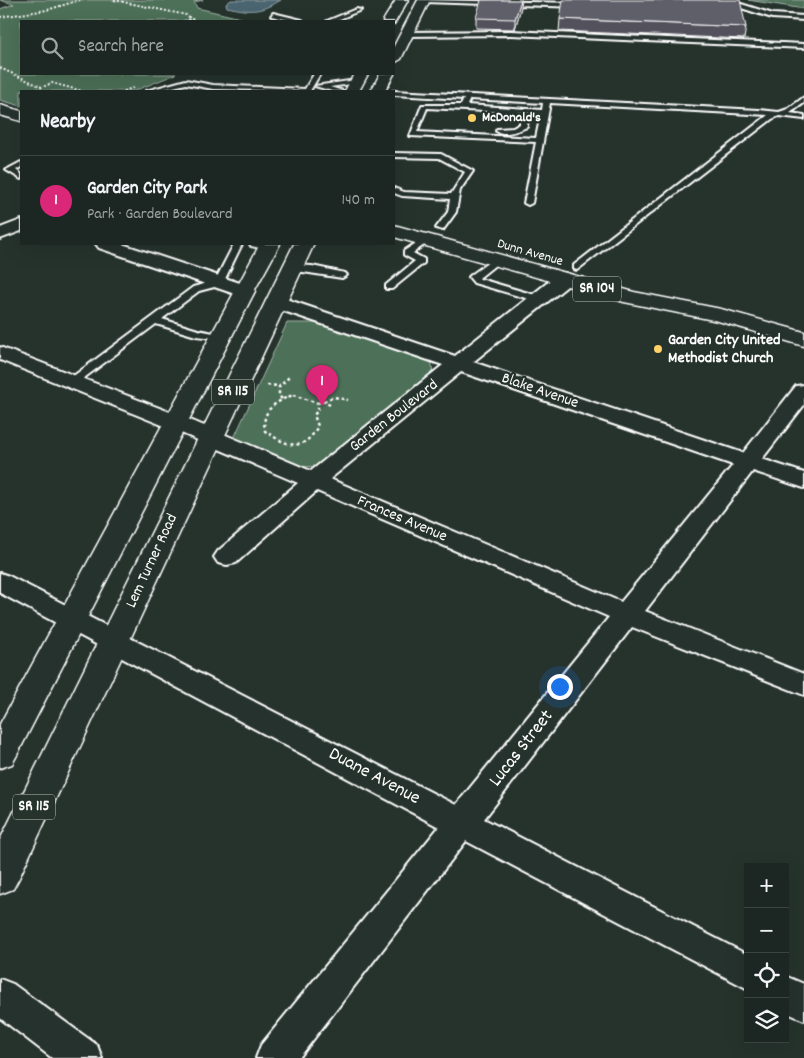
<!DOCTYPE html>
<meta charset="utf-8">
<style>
:root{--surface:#1c2622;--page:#252e2a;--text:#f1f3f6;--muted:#a0a5a5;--line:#3a4340;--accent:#db2777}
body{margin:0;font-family:Dekko,sans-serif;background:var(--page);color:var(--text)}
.controls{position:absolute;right:15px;bottom:15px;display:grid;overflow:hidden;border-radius:0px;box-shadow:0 5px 20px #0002}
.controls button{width:45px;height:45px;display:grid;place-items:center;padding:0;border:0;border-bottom:1px solid var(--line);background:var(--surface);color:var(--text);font:25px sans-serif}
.you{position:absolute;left:559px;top:686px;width:18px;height:18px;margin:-12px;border:4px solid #fff;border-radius:50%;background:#1a73e8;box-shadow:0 0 0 8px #1a73e833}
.badge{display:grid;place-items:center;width:32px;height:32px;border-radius:50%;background:var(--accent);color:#fff;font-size:16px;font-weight:700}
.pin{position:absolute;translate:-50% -41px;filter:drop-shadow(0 1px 2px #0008)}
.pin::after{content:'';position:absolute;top:26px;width:18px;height:15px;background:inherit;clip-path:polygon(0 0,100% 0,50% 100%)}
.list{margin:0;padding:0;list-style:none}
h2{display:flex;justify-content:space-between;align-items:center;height:65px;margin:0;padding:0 20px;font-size:21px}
h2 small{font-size:16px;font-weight:400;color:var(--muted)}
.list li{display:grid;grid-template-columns:32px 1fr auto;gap:15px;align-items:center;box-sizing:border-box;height:90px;padding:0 20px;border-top:1px solid var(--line)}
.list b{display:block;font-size:19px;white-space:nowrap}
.list p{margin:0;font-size:16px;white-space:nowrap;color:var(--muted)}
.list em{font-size:16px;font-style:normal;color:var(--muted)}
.icon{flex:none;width:28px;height:28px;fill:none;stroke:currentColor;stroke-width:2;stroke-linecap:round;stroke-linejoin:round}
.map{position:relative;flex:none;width:804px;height:1058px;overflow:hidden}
.search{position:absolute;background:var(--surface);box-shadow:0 5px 20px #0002;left:20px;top:20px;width:375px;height:55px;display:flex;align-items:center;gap:12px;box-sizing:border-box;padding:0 18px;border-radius:0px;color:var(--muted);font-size:19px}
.panel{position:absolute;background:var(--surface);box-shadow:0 5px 20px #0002;left:20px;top:90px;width:375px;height:155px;border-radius:0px}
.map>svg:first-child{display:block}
</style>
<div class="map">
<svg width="804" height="1058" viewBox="0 0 804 1058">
<rect width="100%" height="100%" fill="#26332d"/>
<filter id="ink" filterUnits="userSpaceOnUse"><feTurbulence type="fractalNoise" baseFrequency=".02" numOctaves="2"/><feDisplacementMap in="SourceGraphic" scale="10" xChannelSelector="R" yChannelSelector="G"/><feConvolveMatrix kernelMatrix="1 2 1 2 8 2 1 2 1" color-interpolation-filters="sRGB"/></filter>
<g filter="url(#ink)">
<g fill="#4e6f59" stroke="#a6b7ac">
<polygon points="0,0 203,0 194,2 197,8 254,21 21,21 21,74 176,74 134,91 21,91 21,106 0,100 0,9 14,4"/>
<polygon points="748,0 804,0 804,9"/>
<polygon points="287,323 323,323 431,359 433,373 322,466 298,467 234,438"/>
</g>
<path fill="#4b6570" stroke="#93a3a9" d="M 231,0 L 281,0 C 259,13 251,12 227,7 L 226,4 Z"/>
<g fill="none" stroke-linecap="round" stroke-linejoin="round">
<defs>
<g id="lane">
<polygon points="421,0 579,3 582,5 579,7 424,2"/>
<polygon points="725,3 738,3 773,14 804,16 804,20 772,18 738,7 723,6"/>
<polygon points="356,9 361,10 335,21 327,21"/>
<polygon points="273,13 302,20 303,21 293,21 271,16"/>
<polygon points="511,31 804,44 804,48 511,35 406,36 403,34 406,32"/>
<polygon points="314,74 320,74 310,91 213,89 186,84 156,91 146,91 186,80 213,85 305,89"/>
<polygon points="356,80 358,81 358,83 330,87 343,91 332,91 315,86"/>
<path d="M 393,91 L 394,91 L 759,110 L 779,112 L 788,109 L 804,97 L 804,103 L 790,113 L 804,115 L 804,119 L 779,116 L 772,119 L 577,270 L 574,269 L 574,265 L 768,115 L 550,103 L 532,203 L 528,205 L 524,203 L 536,142 L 410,136 L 422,105 L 461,105 L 464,99 L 394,95 ZM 470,99 L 543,103 L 542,110 L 467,105 ZM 427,108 L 504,112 L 520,119 L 520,124 L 513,128 L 497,129 L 496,131 C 505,136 518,131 527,127 L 528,118 L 517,112 L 541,114 L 536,138 L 417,132 Z"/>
<polygon points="394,153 441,154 473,171 460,190 456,212 443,230 436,228 448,212 450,199 402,196 394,193 394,188 404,192 451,194 465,172 439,158 394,157"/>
<polygon points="21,162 21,167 16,170 21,174 21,179 6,170"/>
<polygon points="424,238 431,240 413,253 424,259 424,263 392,289 386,289 386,285 415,261 404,255 404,251"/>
<polygon points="234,244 242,244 222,285 199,291 162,319 198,330 224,335 224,339 196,336 156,324 76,384 68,384 68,380 193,287 215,281"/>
<polygon points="250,244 266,244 273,247 269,250 251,246"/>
<polygon points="496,257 499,258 499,262 479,278 480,279 542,297 542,301 536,301 474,283 469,277 471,275"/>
<polygon points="293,265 312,266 345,273 347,275 342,278 290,270 288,268"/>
</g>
<g id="street">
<polygon points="21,220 21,231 0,239 0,228"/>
<polygon points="96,244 122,244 252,287 254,291 252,295 238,295 99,248"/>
<path d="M 564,273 L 571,275 L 573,279 L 571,283 L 473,362 L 743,453 L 796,386 L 804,385 L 804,405 L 762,459 L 804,473 L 804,488 L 753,471 L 645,611 L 804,674 L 804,695 L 632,627 L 484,819 L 748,955 L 748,989 L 466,841 L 299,1058 L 256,1058 L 261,1045 L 439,827 L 0,593 L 0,573 L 9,576 L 456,805 L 609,617 L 317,491 L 236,563 L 227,565 L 218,563 L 214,557 L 218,551 L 298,483 L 167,427 L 0,360 L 0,347 L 183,417 L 311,471 L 443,365 L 269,306 L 266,302 L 269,298 L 283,298 L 455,356 L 557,275 ZM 461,372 L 733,465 L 621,602 L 330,479 Z"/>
<polygon points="785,976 804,984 804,1020 785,1012"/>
<polygon points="0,979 13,984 97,1045 102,1058 52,1058 0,1018"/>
</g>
<g id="secondary">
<polygon points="396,0 408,0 394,24 394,21 383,21"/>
<polygon points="418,0 430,0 401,59 394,63 394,46"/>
<polygon points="394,73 394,74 385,91 371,91 380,74"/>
<polygon points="354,74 368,74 359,91 345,91"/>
<polygon points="260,244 280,244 252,295 245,297 238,295 235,291"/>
</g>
<g id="primary">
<polygon points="0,105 21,111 21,121 0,115"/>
<polygon points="394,225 634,292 721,309 804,332 804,346 718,321 624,302 394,237"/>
<polygon points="294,244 314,244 19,878 13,889 0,894 0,840"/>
<polygon points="245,285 252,287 255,291 17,755 12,764 0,768 0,724 235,291 238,287"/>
</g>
</defs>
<use href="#lane" stroke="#fff" stroke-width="4"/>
<use href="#street" stroke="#fff" stroke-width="4"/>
<use href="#secondary" stroke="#fff" stroke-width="3"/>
<use href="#primary" stroke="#fff" stroke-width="3"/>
<g stroke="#fff" stroke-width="2" stroke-dasharray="2 2" stroke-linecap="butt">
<polyline points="114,0 186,15 195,21"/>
<polyline points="0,17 47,10 80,0"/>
<polyline points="184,21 191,19"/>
<polyline points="0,68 42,87"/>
<polyline points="33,91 52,83 82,91"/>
<polyline points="124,91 135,87"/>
</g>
<g stroke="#fff" stroke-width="2.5" stroke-dasharray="3 3" stroke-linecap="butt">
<polyline points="267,385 280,386"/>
<path d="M 293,395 L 318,403 L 318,410 L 314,415 L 318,426 C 303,454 287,446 265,431 C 261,410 275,402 293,395 Z"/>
<polyline points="282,399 279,396 279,387 289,377"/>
<polyline points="322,401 330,405"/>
<polyline points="318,403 334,397 348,400"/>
</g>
<use href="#lane" fill="#26332d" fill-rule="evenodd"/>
<use href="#street" fill="#26332d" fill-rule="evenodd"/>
<use href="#secondary" fill="#26332d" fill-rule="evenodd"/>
<use href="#primary" fill="#26332d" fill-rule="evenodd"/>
</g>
<g fill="#52515b" stroke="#fff">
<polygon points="521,7 515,29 476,28 476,18"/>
<polygon points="560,19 746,27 744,39 559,31"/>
</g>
<polygon fill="#42424a" stroke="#fff" points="521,0 522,0 521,7 515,29 515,19"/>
<g fill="#5f5e6a" stroke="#fff">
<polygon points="481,0 521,0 515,19 476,18"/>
<polygon points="563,0 740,0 746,27 560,19"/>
</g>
</g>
<g fill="#ffd166" stroke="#26332d" stroke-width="2">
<circle cx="472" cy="118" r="5"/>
<circle cx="658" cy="349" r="5"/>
</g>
<g text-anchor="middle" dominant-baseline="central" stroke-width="4.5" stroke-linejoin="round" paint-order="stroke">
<g font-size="14" font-weight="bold" fill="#fff" stroke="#26332d" text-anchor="start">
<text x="482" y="118">McDonald's</text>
</g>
<g font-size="14" fill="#fff" stroke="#26332d">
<text transform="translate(530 253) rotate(16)">Dunn Avenue</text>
</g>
<g fill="#26332d" stroke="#bec2c0" stroke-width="1">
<rect x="573" y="276.5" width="48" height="25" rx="4"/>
<rect x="212" y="379.5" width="42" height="25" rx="4"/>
<rect x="13" y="794.5" width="42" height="25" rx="4"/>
</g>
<g font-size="15" font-weight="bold" fill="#fff">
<text x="597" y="289">SR 104</text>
<text x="233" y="392">SR 115</text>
<text x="34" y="807">SR 115</text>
</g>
<g font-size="16" font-weight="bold" fill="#fff" stroke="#26332d" text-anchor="start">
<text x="668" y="340">Garden City United<tspan x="668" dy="18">Methodist Church</tspan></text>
</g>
<g font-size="16" fill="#fff" stroke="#26332d">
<text transform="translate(540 391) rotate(19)">Blake Avenue</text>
<text transform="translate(394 416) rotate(-38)">Garden Boulevard</text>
<text transform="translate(402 519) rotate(23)">Frances Avenue</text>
<text transform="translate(152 561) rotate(-65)">Lem Turner Road</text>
</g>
<g font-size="19" fill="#fff" stroke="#26332d">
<text transform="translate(522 749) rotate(-52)">Lucas Street</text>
<text transform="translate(374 777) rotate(28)">Duane Avenue</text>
</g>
</g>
</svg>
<div class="controls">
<button>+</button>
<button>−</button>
<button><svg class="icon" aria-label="locate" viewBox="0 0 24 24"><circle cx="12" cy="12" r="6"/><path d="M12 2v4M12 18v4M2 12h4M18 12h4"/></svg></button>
<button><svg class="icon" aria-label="layers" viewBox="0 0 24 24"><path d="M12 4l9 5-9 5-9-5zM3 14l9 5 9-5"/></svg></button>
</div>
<div class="you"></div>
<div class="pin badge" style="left:322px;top:406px">1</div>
<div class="search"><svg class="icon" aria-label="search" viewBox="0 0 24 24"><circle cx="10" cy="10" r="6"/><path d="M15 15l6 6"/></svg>Search here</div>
<section class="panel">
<h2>Nearby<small></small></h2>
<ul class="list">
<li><span class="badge">1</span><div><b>Garden City Park</b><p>Park · Garden Boulevard</p></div><em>140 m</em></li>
</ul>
</section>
</div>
